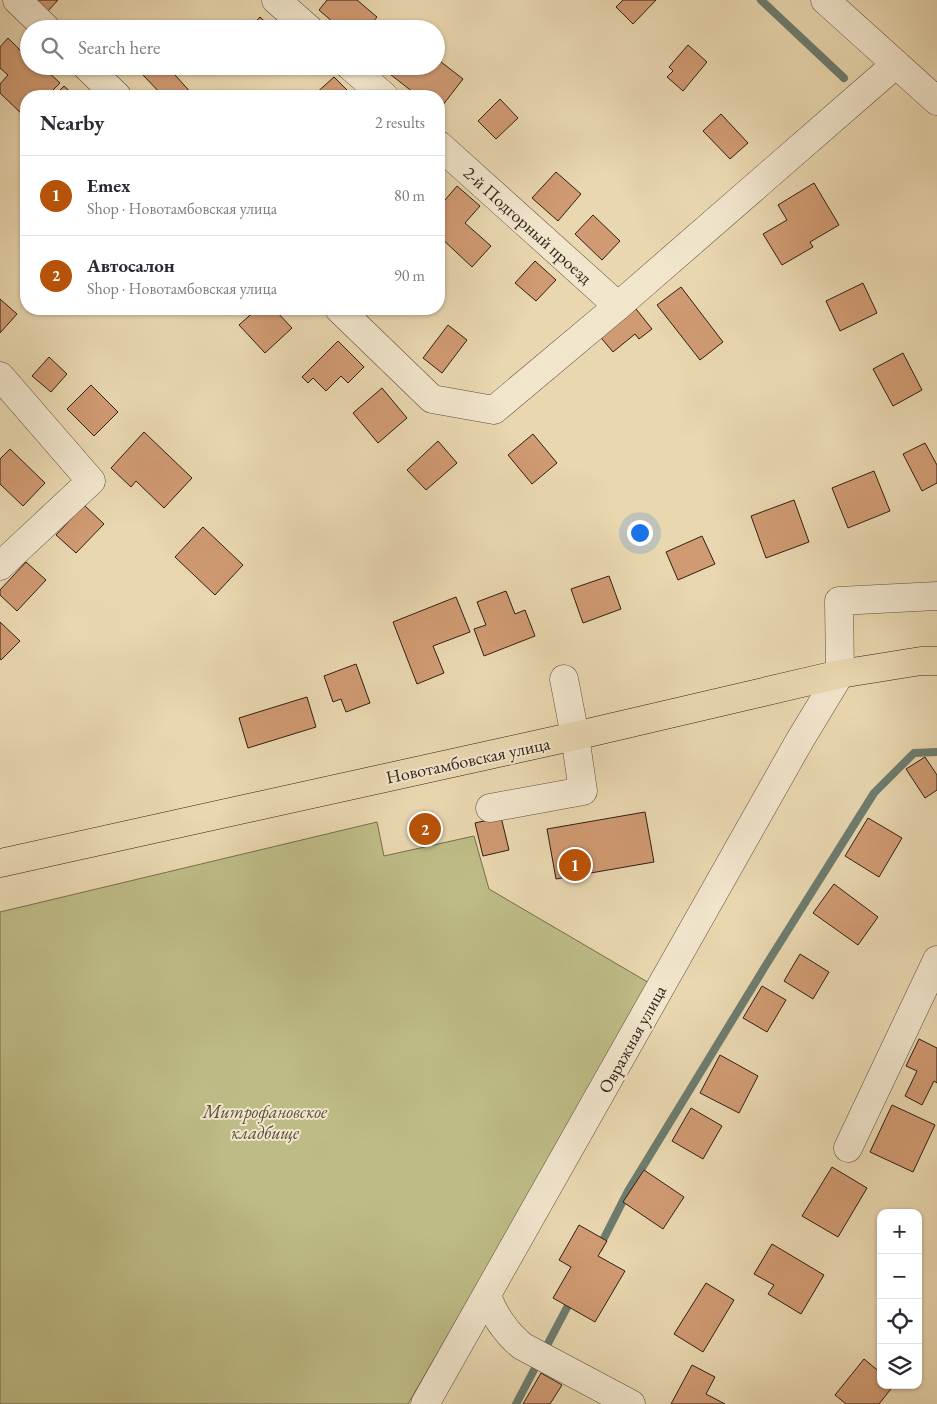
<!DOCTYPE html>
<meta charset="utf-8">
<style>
:root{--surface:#fff;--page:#f2f2f3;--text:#2b2b33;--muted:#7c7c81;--line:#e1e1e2;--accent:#b45309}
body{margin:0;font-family:"EB Garamond",serif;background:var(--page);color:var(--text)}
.controls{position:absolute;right:15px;bottom:15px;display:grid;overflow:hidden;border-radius:10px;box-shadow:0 1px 4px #0004}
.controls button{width:45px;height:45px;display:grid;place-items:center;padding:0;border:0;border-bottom:1px solid var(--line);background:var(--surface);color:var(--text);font:25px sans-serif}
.you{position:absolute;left:639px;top:532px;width:18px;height:18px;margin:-12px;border:4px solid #fff;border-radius:50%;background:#1a73e8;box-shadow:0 0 0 8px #1a73e833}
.badge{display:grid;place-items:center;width:32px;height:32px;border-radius:50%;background:var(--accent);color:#fff;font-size:16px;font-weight:700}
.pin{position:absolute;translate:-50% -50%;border:2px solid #fff;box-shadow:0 1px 5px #0006}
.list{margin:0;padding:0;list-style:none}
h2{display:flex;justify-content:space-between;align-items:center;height:65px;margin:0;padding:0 20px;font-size:21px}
h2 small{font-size:16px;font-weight:400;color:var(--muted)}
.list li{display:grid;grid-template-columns:32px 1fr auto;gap:15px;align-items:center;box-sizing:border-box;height:80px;padding:0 20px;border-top:1px solid var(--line)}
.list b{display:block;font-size:19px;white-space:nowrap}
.list p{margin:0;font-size:16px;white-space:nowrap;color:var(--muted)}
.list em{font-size:16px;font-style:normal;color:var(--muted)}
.icon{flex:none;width:28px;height:28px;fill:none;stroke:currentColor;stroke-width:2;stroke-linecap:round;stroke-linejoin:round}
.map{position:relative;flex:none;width:937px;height:1404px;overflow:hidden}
.search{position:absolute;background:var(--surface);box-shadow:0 1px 4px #0004;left:20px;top:20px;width:425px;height:55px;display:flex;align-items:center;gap:12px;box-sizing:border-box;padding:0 18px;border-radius:28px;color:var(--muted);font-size:19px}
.panel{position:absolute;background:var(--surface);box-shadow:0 1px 4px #0004;left:20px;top:90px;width:425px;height:225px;border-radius:20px}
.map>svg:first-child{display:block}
</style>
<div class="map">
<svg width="937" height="1404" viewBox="0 0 937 1404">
<rect width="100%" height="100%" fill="#e9d7b0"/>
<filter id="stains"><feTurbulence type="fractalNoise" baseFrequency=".004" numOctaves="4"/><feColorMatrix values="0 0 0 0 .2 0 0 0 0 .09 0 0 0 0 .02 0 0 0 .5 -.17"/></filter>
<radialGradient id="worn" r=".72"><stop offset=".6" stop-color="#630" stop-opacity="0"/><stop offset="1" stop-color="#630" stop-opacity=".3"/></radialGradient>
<polygon fill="#bebc86" stroke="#766d4e" points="377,822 384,856 474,836 489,889 651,984 408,1404 0,1404 0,912"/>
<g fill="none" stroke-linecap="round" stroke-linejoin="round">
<g stroke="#6d7c6f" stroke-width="8">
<polyline points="761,0 844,78"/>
<polyline points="599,1248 628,1191 766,965 874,793 914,753 937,752"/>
<polyline points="516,1404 572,1298"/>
</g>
</g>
<g fill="#d09a72" stroke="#2f1e16">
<polygon points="33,0 58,0 47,12"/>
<polygon points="327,0 357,0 377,17 367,29 341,29 319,10"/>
<polygon points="623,0 656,0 633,24 616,7"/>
<polygon points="260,17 273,29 249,29"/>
<polygon points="8,38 29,59 29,66 37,66 41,70 43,67 60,83 47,96 26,96 26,118 0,93 0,84 8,75 0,68 0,47"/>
<polygon points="688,45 707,62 683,91 667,77 673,71 669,67"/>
<polygon points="436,58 463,79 439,110 439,96 418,96 386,71 390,66 436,66"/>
<polygon points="150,66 167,66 193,95 163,96 142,74"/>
<polygon points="334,77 353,96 313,96"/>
<polygon points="64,86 75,96 54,96"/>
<polygon points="500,99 518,118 496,139 478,121"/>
<polygon points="721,114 748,143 730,159 703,131"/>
<polygon points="556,172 581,194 558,221 532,198"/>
<polygon points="814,183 839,225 810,242 813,247 782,265 763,234 787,220 778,205"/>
<polygon points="457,186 480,206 465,223 491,246 472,267 439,236 439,207"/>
<polygon points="593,215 620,241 602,260 575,234"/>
<polygon points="535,261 556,280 536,301 515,283"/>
<polygon points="863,283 877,313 840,331 826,301"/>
<polygon points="681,287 723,342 700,360 657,305"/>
<polygon points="0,299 17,314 0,333"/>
<polygon points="632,304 652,329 639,339 635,334 613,352 597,333"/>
<polygon points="257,309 274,309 292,328 265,353 239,325"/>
<polygon points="448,325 467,340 442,373 423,358"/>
<polygon points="338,341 364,367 348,383 341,376 326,391 313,378 308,383 302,377"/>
<polygon points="903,353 922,390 893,406 873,369"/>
<polygon points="49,357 67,374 51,392 32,376"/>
<polygon points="91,385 118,412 94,436 67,409"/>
<polygon points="382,388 407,418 378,443 353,413"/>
<polygon points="144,432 192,478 164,508 136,481 131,487 111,468"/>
<polygon points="533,434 557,463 532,484 508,455"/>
<polygon points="438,441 457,463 426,490 407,470"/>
<polygon points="925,443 937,465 937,483 922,491 903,454"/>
<polygon points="10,449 45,483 23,506 0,484 0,459"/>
<polygon points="874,471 890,511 848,528 832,488"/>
<polygon points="794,500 809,542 766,558 751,516"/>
<polygon points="84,505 104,524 76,553 56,535"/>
<polygon points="203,527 243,565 215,595 175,557"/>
<polygon points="702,536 715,564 678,580 666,552"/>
<polygon points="26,562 46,580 17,611 0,595 0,590"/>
<polygon points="609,576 621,609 583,623 571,589"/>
<polygon points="506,591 515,614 525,610 535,636 484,656 474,629 486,625 477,602"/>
<polygon points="456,597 470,632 433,646 444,673 417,684 393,622"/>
<polygon points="0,622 20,641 1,660 0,658"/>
<polygon points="356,664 370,703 346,712 341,699 333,702 324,676"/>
<polygon points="307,697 316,727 248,748 239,718"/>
<polygon points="925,757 937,775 937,790 925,798 906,769"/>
<polygon points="645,812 654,862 556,879 547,829"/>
<polygon points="501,817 509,850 483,856 475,823"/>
<polygon points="868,818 902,838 879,877 845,856"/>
<polygon points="834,884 878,917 858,945 813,913"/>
<polygon points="800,954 829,972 813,999 784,981"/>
<polygon points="762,986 786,1000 767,1032 743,1018"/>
<polygon points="919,1039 937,1048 937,1083 934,1081 922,1105 905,1096 917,1071 906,1066"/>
<polygon points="720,1055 758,1076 739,1113 700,1093"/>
<polygon points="892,1105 935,1125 913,1172 870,1152"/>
<polygon points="691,1108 722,1126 703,1159 672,1141"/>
<polygon points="832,1167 867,1188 838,1237 802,1216"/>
<polygon points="644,1170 684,1197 663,1229 623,1202"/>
<polygon points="579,1225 607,1241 598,1256 625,1271 595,1322 553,1298 571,1267 559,1260"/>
<polygon points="772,1244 824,1275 801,1314 768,1294 774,1285 754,1274"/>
<polygon points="706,1283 734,1300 703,1352 674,1334"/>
<polygon points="864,1359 881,1373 881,1385 894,1385 879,1404 846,1404 835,1395"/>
<polygon points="692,1365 715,1377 706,1394 725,1404 671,1404"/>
<polygon points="541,1373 562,1385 550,1404 523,1404"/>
</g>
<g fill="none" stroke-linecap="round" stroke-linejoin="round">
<defs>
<g id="minor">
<polyline points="17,0 47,29"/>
<polyline points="276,0 309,29"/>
<polyline points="825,0 937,101"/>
<polyline points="86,66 117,96"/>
<polyline points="350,66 384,96"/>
<polyline points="439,145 618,306"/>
<polyline points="339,309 432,399 494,410 618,306 896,64"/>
<polyline points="0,376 91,481 0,566"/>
<polyline points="490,808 583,791 575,736 564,679"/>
<polyline points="848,1148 937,960"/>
<path d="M 487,1296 C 495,1317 505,1332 522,1346 L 631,1404"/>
<polyline points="425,1404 800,740 840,674 839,601 937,596"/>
</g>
<polyline id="major" points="0,863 575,736 840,674 921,661 937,661"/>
</defs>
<use href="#minor" stroke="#5e4c3c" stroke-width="29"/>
<use href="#major" stroke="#2f1e16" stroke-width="29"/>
<use href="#minor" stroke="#f1e5cc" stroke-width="28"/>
<use href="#major" stroke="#e9d7b0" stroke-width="28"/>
</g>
<g text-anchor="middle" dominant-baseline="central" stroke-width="4" stroke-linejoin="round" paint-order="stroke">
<g font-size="18" fill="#2f1e16" stroke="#f1e5cc">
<text transform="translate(528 225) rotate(42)">2-й Подгорный проезд</text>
<text transform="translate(468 760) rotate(-12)">Новотамбовская улица</text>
<text transform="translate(632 1039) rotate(-61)">Овражная улица</text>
</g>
<g font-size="18" font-style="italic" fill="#5a4d38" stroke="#f1e5cc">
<text x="265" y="1111">Митрофановское<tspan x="265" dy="21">кладбище</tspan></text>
</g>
</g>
<rect width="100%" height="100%" filter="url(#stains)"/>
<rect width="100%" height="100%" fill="url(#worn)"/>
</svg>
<div class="controls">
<button>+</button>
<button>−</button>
<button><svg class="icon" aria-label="locate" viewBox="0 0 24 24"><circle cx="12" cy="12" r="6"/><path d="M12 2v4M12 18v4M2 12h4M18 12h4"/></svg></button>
<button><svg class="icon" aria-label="layers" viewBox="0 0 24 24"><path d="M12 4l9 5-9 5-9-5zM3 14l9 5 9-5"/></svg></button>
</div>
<div class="you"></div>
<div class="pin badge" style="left:575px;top:865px">1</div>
<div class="pin badge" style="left:425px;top:829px">2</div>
<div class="search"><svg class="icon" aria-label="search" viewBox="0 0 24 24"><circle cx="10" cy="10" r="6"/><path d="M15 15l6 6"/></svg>Search here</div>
<section class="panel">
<h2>Nearby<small>2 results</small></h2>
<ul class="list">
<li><span class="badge">1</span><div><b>Emex</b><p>Shop · Новотамбовская улица</p></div><em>80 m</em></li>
<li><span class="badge">2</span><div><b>Автосалон</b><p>Shop · Новотамбовская улица</p></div><em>90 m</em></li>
</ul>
</section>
</div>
